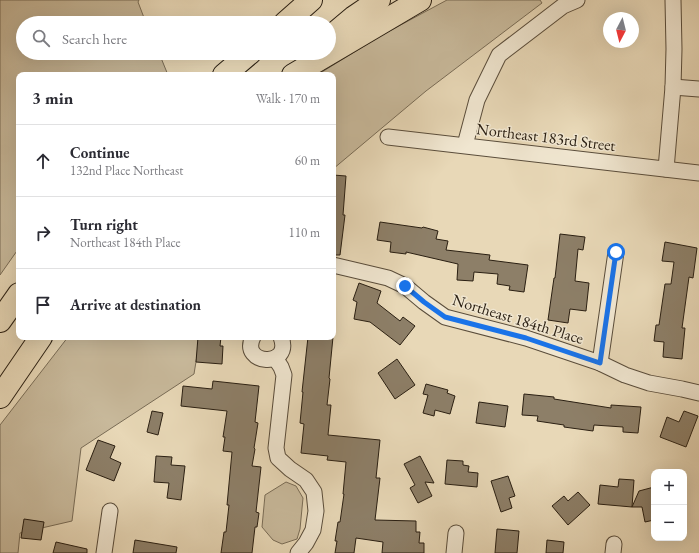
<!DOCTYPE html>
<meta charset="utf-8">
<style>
:root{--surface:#fff;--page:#f2f2f3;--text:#2b2b33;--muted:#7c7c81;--line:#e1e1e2}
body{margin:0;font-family:"EB Garamond",serif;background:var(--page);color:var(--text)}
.controls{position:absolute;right:12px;bottom:12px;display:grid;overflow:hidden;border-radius:8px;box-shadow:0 4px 16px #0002}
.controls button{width:36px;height:36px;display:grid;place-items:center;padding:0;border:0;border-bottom:1px solid var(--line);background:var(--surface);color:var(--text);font:20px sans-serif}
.compass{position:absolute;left:603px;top:12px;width:36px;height:36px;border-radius:50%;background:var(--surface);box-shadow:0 4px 16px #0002;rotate:187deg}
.stop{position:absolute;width:12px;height:12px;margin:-9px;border:3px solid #1a73e8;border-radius:50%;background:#fff}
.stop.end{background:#1a73e8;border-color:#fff;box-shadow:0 1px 4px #0008}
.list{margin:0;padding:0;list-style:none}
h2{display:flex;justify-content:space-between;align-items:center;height:52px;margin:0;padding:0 16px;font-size:17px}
h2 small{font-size:13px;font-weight:400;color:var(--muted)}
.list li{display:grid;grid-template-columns:26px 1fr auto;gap:12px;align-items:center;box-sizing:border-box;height:72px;padding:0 16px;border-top:1px solid var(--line)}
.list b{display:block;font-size:15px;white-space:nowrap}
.list p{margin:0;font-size:13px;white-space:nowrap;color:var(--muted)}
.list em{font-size:13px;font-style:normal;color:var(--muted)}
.icon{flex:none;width:22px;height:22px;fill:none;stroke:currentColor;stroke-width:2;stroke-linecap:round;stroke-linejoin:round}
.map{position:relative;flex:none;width:699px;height:553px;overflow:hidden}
.search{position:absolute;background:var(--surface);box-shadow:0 4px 16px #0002;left:16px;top:16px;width:320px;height:44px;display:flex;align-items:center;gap:10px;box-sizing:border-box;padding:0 14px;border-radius:22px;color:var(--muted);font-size:15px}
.panel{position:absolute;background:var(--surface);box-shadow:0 4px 16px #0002;left:16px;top:72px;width:320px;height:268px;border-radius:8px}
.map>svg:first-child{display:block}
</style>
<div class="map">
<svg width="699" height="553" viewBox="0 0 699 553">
<rect width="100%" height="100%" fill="#e8d8b7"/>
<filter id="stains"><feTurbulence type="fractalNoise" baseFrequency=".005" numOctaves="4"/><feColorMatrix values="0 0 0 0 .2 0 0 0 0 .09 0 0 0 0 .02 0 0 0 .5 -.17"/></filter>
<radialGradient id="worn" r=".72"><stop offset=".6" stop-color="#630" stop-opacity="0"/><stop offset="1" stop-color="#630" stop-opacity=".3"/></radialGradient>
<g fill="#c8b99b" stroke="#796c56">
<polygon points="0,0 139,0 138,2 146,23 23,23 23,53 159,53 168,75 19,75 19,248 0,275"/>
<polygon points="447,0 540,0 542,3 426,91 333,169 333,75 317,75 382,35"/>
<polygon points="68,337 200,337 194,374 81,448 72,521 20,533 18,553 0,553 0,425"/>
<polygon points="286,482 296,486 303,498 300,529 297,539 282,544 273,540 262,527 265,495"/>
</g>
<g fill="#8d7f68" stroke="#2a1f12">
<polygon points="333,175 346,176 343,215 345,215 340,255 333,255"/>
<polygon points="380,222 422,228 423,227 438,231 436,239 448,241 446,250 490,255 489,260 528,265 524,292 509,290 510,286 497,284 498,274 474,272 473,281 457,280 458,264 406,252 406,254 390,252 391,242 377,240"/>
<polygon points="560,234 585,237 583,250 578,249 575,281 589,283 586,311 570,309 568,323 548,320 554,278 555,278"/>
<polygon points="665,242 697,248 693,278 689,277 682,328 685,328 682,359 663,357 664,342 654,341 656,325 659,325 665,284 671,284 674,262 662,261"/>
<polygon points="359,283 381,291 377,303 400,321 403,317 415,326 400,345 370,322 354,319 357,302 353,300"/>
<polygon points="198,337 221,337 220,346 223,346 222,364 196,362"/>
<polygon points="308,337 333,337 329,378 330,379 327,405 331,405 328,435 380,440 376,478 380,478 375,520 416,521 416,532 420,532 419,543 424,543 424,553 382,553 383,542 356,538 354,553 335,553 337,541 335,541 338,522 340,522 344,494 343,494 346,462 327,460 328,456 301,453 304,424 300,423 303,392 302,392"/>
<polygon points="397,359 415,385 395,399 378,373"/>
<polygon points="213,381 259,386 255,422 258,423 254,448 255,449 252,466 261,467 256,512 259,513 257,527 255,527 252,553 221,553 224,532 226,532 229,505 227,505 232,452 223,451 225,437 223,437 227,411 181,406 183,386 212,389"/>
<polygon points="426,384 448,390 447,393 455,396 450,414 435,410 434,416 423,413 428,395 423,394"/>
<polygon points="524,394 554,397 554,399 611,408 611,405 641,407 638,433 623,432 623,427 594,425 593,431 564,427 564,425 537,421 538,416 522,415"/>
<polygon points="479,402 508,406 505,427 476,423"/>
<polygon points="152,411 163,413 158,435 147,432"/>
<polygon points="684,411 698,416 686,447 660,437 667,417 679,422"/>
<polygon points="98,440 115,446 110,458 121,463 114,481 86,470"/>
<polygon points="156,456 172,457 171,465 185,466 181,500 167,498 169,483 154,482"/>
<polygon points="420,456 434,483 425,482 432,496 418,503 410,488 415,485 404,464"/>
<polygon points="447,460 463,461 463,465 469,466 468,472 478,473 477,487 445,484"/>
<polygon points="508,476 515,496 509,498 512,508 501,512 491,481"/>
<polygon points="619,479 634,480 632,507 598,504 600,485 618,487"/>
<polygon points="654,487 654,520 645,522 642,507 632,507 639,491"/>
<polygon points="578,492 590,505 568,525 552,506 564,496 568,501"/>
<polygon points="24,519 44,522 41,540 21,538"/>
<polygon points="497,529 519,531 517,553 495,553"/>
<polygon points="135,540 177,547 176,553 133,553"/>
<polygon points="547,540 564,542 563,553 546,553"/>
<polygon points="56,542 87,549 87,553 53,553"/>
</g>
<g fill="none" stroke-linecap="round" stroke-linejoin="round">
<defs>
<g id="street">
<polyline points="673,87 699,89"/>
<polyline points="388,137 699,173"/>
<polyline points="465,145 477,100 499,55 563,6 577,0"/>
<polyline points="666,169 673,87 674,49 673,0"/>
<polyline points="333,265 388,278 405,286 424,302 445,317 526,338 600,363 625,375 649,383 682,389 699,393"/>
<path d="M 253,337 C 239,365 293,369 281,337"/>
<polyline points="275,358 281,367 284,375 276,448 278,458 290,469 306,480 314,492 316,511 313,530 306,543 298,553"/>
<polyline points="600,363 616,252"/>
<polyline points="104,553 110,511"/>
<polyline points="454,553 456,533"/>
<polyline points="613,553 614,544"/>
</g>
<g id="highway">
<polyline points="285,23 311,0"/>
<polyline points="329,38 354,17 379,0"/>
<polyline points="224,75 250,53"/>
<polyline points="293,75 420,0"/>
<polyline points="0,321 19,294"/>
<polyline points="0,397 41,337"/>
</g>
</defs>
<use href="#street" stroke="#5a4d3b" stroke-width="17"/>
<use href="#highway" stroke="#2a1f12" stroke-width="24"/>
<use href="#street" stroke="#f0e6d0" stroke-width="15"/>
<use href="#highway" stroke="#e8d8b7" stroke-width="22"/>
</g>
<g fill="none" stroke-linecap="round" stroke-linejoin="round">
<polyline stroke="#1a73e8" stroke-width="5" points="405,286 424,302 445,317 526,338 600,363 616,252"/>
</g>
<g text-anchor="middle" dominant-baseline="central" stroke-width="3" stroke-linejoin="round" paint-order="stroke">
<g font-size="16" fill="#2a1f12" stroke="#f0e6d0">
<text transform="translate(546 137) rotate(7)">Northeast 183rd Street</text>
<text transform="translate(518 319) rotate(17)">Northeast 184th Place</text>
</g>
</g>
<rect width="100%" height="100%" filter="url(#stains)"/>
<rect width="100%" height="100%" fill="url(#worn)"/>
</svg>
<div class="controls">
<button>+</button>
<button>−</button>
</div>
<svg class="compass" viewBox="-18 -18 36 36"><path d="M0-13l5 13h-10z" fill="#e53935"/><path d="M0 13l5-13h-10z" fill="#7c7c81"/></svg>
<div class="stop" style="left:616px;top:252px"></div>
<div class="stop end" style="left:405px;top:286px"></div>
<div class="search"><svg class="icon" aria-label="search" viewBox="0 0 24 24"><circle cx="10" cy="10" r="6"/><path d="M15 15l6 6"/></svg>Search here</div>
<section class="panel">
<h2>3 min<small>Walk · 170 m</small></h2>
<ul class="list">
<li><svg class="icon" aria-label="ahead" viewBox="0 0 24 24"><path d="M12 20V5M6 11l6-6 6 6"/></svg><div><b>Continue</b><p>132nd Place Northeast</p></div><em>60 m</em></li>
<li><svg class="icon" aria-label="right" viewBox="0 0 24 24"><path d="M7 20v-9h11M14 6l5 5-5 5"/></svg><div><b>Turn right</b><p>Northeast 184th Place</p></div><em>110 m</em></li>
<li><svg class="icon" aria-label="arrive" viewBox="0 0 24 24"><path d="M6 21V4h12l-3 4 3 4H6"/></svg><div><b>Arrive at destination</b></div></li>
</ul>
</section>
</div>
